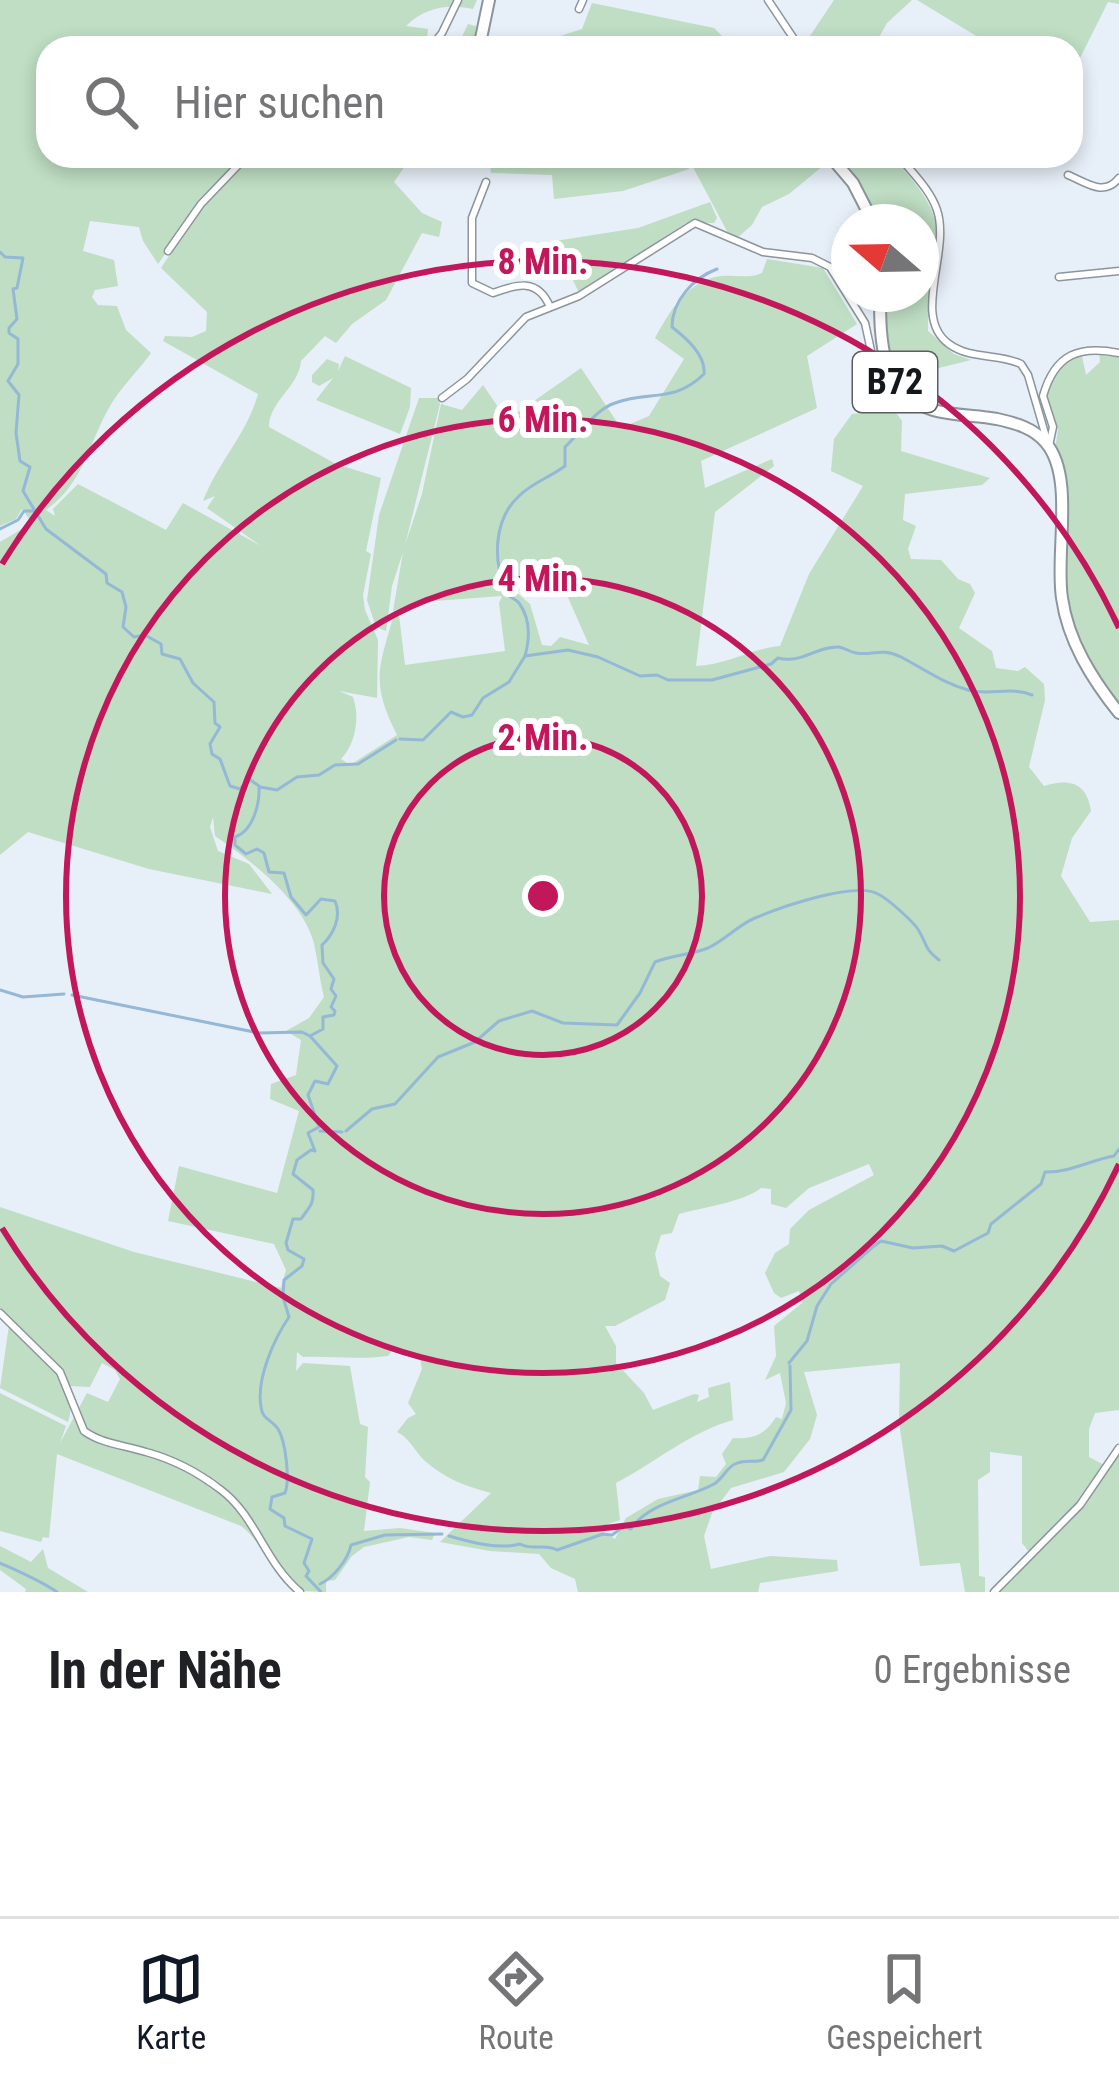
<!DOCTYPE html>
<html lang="de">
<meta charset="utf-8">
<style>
:root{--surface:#fff;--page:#f6f6f6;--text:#202124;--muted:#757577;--line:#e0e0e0;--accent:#111827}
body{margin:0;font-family:"Roboto Condensed",sans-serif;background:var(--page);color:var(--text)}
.compass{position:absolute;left:831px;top:204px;width:108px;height:108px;border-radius:50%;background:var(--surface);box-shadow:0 6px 18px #0003;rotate:290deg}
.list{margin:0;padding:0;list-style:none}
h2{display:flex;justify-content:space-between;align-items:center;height:156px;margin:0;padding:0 48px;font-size:51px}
h2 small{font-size:39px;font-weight:400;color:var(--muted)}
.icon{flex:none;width:66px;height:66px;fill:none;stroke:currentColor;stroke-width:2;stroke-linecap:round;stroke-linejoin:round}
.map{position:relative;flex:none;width:1119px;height:1592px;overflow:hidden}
.search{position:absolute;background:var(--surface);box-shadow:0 6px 18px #0003;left:36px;right:36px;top:36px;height:132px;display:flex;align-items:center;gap:30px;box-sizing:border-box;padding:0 42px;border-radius:36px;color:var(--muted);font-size:45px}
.sheet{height:324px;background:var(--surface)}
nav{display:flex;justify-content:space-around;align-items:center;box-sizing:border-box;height:168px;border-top:3px solid var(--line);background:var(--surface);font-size:33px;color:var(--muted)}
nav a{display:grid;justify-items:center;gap:6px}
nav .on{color:var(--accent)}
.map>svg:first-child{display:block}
</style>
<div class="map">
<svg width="1119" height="1592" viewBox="0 0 1119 1592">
<rect width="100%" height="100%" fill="#e7eff8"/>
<g fill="#bfdec3" fill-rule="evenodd">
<path d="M 0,0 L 477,0 L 473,9 C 447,4 426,7 406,26 L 428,29 L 426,46 L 459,43 L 468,24 L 476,26 L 474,48 L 48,48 L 48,156 L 246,156 L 201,203 L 158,264 L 143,241 L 139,227 L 90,221 L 83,251 L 114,260 L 118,286 L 95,290 L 92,297 L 98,305 L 117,306 L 126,330 L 151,353 C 138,371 121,387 110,406 C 88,444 84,483 46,510 L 55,516 L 53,509 L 78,484 L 166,530 L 183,503 L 261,546 L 207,508 L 215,496 L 203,501 C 219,460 246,436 258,394 L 163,341 L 165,336 L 192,337 L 206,331 L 207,312 L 161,268 L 198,212 L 251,156 L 412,156 L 394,182 L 422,213 L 442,222 L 439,237 L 422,233 L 386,300 L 352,324 L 336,343 L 325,336 L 301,361 C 299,387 269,401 269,427 L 336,464 L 381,478 L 366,551 L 371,554 L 363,595 L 365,610 L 378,640 L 377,698 L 339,691 L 353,697 C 360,717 356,743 341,759 L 350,765 L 397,735 C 370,681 379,668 394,614 L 399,615 L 405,665 L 505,651 L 499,603 L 502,596 L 420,602 L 393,611 L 403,552 L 392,586 L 386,631 L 376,627 L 367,600 L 379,515 L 419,398 L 437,398 L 440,404 L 405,545 L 422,494 L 441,404 L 462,410 L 483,385 L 507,420 L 581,368 L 621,428 L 649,416 L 684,359 L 655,338 C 669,313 684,285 715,277 C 731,273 746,280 762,273 L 767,259 L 823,268 L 857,324 L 807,356 L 817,408 L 701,461 L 705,488 L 772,459 L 774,466 L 715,512 L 696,666 C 727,665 750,649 780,646 L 809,574 L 863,486 L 831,471 L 834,439 L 852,414 L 894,410 L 902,421 L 901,451 L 990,478 L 982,485 L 905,494 L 903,520 L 916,526 L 908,549 L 911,559 L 941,560 L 958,579 L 970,584 L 975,593 L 959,628 L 992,651 L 996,668 L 1018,671 L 1025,667 L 1044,684 L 1045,700 L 1029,767 L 1044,786 C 1070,778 1087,783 1091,811 L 1072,838 L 1061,876 L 1090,922 L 1119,920 L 1119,1410 L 1095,1413 L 1089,1429 L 1089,1457 L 1104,1465 L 1079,1502 L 1029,1552 L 1022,1543 L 1022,1456 L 990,1452 L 990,1472 L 978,1480 L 979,1576 L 985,1577 L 985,1592 L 965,1592 L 960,1563 L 920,1566 L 899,1422 L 900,1363 L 804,1372 L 817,1415 L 810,1439 L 784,1472 L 731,1488 L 712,1513 L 704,1536 L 711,1569 L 770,1556 L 837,1560 L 838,1571 L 760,1583 L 758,1592 L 578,1592 L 575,1579 L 551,1568 L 539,1554 L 490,1551 L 440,1542 L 491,1493 C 467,1487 444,1478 425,1461 C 414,1451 410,1438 397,1432 L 408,1418 L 416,1414 L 408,1403 L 422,1369 L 420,1358 L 395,1347 L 388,1356 C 358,1360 333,1356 303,1357 L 297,1352 L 296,1371 L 303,1363 L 350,1366 L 360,1424 L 368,1427 L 365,1477 L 370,1482 L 364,1531 L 400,1528 L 435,1533 L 432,1540 L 409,1537 L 364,1547 L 352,1556 L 335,1580 L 326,1581 L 326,1592 L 302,1591 L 283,1575 L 252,1525 L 228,1498 C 253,1529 267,1565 297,1592 C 272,1575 264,1543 241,1526 L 57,1454 L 49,1538 L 43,1537 L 41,1542 L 0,1531 L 0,1393 L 66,1426 L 60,1443 L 87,1393 L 108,1402 L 120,1379 L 115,1370 L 102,1363 L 90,1387 L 70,1386 L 51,1357 L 0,1308 L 0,1207 L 134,1252 L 281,1288 L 286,1270 L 274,1244 L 168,1221 L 179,1166 L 277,1193 L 299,1111 L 270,1099 L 271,1084 L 296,1075 L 301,1040 L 286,1031 L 309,1018 L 324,997 C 319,978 318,958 313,940 C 301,899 249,859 215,836 L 213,817 L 210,827 L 218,851 L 249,864 L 272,894 L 149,869 L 28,832 L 0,855 L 0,542 L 32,523 L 22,509 L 16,519 L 0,526 ZM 562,584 L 589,645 L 560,637 L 551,646 L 542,645 L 530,604 L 514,590 ZM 869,1164 L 874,1175 L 809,1210 L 790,1229 L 789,1244 L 775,1253 L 765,1273 L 774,1293 L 781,1298 L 799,1291 L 802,1303 L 774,1326 L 776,1356 L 765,1380 L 780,1373 L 786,1403 L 782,1419 L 776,1417 C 766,1434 753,1440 733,1438 L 722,1454 L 726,1464 L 716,1477 L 700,1476 L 698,1490 L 658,1499 L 626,1518 L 615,1539 L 597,1528 L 620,1520 L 616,1483 C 656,1462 690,1432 733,1420 L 730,1382 L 708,1388 L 709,1397 L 697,1402 L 699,1395 L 694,1394 L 653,1410 L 644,1393 L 616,1363 L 616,1346 L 605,1326 L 615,1326 L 665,1300 L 670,1283 L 660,1276 L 655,1254 L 661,1235 L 672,1233 L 679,1214 C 703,1207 744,1202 761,1188 L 771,1189 L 771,1204 L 786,1208 L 809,1188 Z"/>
<polygon points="834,0 912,0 887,23 873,48 818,48 808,39"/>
<polygon points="917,0 1119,0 1119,4 1108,2 1073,72 1081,115 1076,122 1071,121 1071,48 971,48 978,37"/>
<polygon points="592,3 714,28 725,39 742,40 754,48 522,48 582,29"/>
<polygon points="489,156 683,156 689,169 623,191 554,199 552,175 491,173"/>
<polygon points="687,156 824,156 829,161 789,194 762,207 752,225 737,238 728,233"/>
<path d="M 835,156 L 875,156 L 880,167 L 896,160 C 911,179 933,201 936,226 C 940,260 927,296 928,331 L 954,354 L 971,360 L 923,372 L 904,370 L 898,381 L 886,349 L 884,294 L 921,294 L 921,222 L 876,222 Z"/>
<polygon points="710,202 717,218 714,223 686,223 579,293 555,241 638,228"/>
<path d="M 1099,351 L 1119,355 L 1119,705 L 1086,656 L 1067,607 L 1055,449 L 1058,430 L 1045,398 C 1053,377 1062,364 1081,352 L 1086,375 L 1100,362 Z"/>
<polygon points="345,356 411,388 410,407 400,434 316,400 333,378 319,386 312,382 312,375 327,359 339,364 338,371"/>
<path d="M 9,1325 C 33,1348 83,1384 68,1422 L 0,1388 Z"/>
<polygon points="1119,1448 1119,1592 994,1592 1080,1505"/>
<polygon points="0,1546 31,1562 43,1549 48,1568 88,1592 25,1592 26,1589 0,1570"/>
</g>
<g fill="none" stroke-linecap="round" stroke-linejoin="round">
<g stroke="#94b8d6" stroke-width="3">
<path d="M 0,252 L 5,257 L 23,258 L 17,288 L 13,289 L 17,319 L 9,328 L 9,333 L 18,339 L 18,364 L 8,381 L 19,395 L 16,433 L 20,461 L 30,467 L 23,491 L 46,529 L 106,574 L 107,583 L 122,592 L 126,607 L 123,627 L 134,637 L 145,635 L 161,644 L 162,654 L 180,659 L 193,683 L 214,702 L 215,723 L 220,727 L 210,744 L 212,754 L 220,759 L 230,786 L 240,789 L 249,779 L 259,786 C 260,804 253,831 235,837 L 235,845 L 246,854 L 257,849 L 264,853 L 269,872 L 284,873 L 291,897 L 306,915 L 321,899 L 335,901 C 342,917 333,935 322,945 L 323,963 L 334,979 L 331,989 L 336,996 L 331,1007 L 335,1011 L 334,1015 L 323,1017 L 323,1029 L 310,1036 L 337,1066 L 328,1084 L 315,1081 L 308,1095 L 319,1127 L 308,1133 L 315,1151 L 311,1150 L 297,1160 L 293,1174 L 313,1190 C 314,1205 309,1207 301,1219 L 293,1219 L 286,1243 L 288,1250 L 304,1259 L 302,1266 L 284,1280 L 283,1297 L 289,1317 C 274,1339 256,1379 261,1407 C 262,1419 272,1420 278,1429 C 286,1442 290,1480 285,1493 L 272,1497 L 270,1509 L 284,1518 L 285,1526 L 312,1539 L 304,1563 L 309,1571 L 306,1576 L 321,1592"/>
<polyline points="0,529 18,520 24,511 37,511"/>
<path d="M 525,656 C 530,638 530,618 519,603 C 513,596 510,600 506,591 C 493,561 493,520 519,496 C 533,482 549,478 565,466 L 565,447 C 580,433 596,409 615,403 C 650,390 673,404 704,374 C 706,355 686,338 672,327 C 672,301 693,278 717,269"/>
<path d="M 400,739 L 423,740 L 451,712 L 463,717 L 472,715 L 483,698 L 509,682 L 525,656 L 568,650 L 598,657 L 640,676 L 657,675 L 668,680 L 712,680 L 771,664 L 778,658 C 803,664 816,646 839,647 C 845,648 850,652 856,653 C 872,656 881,647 901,657 C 924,669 943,683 968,690 C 990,696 1011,686 1032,695"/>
<polyline points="260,787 277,790 297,777 319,775 335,765 358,764 396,740"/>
<polyline points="0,990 23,997 64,994"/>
<polyline points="72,995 259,1033 302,1032 310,1036"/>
<polyline points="320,1131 342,1132"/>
<path d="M 346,1131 L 372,1109 L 395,1104 L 438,1057 L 475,1042 L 499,1021 L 532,1011 L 563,1023 L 617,1025 L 640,993 L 655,962 C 673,955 691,955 708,948 C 725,940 738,925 755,918 C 781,907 855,881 878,894 C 887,898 915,923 919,931 C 928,946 923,947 939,960"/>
<path d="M 789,1363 L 807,1341 L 817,1306 L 831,1284 L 874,1246 L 881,1241 L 913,1248 L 942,1246 L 954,1251 L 988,1233 L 991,1224 L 1041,1184 L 1045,1172 C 1068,1173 1091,1160 1114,1156 L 1119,1149"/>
<path d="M 449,1536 C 470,1542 499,1550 520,1544 C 533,1551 545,1543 557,1550 L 603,1534 L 612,1535 L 624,1526 L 631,1529 C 649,1502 689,1498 714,1484 C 723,1479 726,1468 735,1464 C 744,1459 753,1463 763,1460 L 791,1410 L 790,1366"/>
<path d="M 0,1563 C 20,1572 39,1580 57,1592"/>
<path d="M 320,1584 C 333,1578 348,1560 351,1545 L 385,1535 L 442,1534"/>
</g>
<defs>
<g id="street">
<polyline points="768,0 800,48"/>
<polyline points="579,9 583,0"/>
<polyline points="430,48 442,33 458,0"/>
<path d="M 899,156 C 912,173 930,189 937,210 C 951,252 911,317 949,344 C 971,360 998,353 1021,364 L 1028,375 L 1046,437"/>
<path d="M 1068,175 C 1087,183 1104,197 1119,178"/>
<path d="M 486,182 L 472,218 L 472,283 L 493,293 C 517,284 538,278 550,307"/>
<polyline points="168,251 201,204 247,156"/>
<polyline points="1059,277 1119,271"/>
<polyline points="442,398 467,379 526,317 579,296 695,223 763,252 812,258 830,267 865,323 880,392 889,398 899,388"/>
<path d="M 1049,446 L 1053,427 L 1043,396 C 1055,354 1079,345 1119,353"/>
<path d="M 0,1313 L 60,1372 L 84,1431 C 102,1444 124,1445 146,1452 C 172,1459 199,1473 221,1490 C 256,1516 265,1563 300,1592"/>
<polyline points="994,1592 1080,1505 1119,1448"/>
</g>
<g id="primary">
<polyline points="479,48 489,0"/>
<polyline points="830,156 853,183 873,222"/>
<path d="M 880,294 C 880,339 880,395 933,410 C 954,416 976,415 997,419 C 1015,423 1034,428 1046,443 C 1075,477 1055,554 1062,598 C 1068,641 1092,679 1119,713"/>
</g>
</defs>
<use href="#street" stroke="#8d959c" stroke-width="9"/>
<use href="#primary" stroke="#8d959c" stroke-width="14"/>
<use href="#street" stroke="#fff" stroke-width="6"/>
<use href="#primary" stroke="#fff" stroke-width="10"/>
</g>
<g fill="none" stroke="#c2185b" stroke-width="6">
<circle cx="543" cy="896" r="159"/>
<circle cx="543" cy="896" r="318"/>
<circle cx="543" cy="896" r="477"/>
<path d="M1119 1164A635 635 0 0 1 2 1228M2 564A635 635 0 0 1 1119 628"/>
</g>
<g text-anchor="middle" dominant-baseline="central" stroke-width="12" stroke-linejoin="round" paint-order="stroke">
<rect fill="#fff" stroke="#5b5d5f" stroke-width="3" x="853" y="352" width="84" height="60" rx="9"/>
<g font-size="36" font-weight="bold" fill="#15181b">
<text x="895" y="382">B72</text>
</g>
</g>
<circle cx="543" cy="896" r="18" fill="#c2185b" stroke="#fff" stroke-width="6"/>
<g font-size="36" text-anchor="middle" font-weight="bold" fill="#c2185b" stroke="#fff" stroke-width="12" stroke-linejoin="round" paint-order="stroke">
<text x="543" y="274">8 Min.</text>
<text x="543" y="432">6 Min.</text>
<text x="543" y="591">4 Min.</text>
<text x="543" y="750">2 Min.</text>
</g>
</svg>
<svg class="compass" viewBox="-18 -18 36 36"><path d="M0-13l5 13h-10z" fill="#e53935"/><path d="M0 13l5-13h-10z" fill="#757577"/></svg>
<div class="search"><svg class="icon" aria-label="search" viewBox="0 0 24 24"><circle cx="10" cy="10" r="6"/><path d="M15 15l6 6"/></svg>Hier suchen</div>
</div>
<section class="sheet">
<h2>In der Nähe<small>0 Ergebnisse</small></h2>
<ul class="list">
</ul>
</section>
<nav>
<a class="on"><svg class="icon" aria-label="map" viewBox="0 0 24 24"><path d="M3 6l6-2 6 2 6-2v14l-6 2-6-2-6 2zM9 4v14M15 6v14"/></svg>Karte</a>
<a><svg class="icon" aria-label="directions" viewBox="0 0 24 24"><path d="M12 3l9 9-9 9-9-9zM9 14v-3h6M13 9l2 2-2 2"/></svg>Route</a>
<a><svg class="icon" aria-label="saved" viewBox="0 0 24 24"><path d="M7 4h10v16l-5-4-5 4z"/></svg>Gespeichert</a>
</nav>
